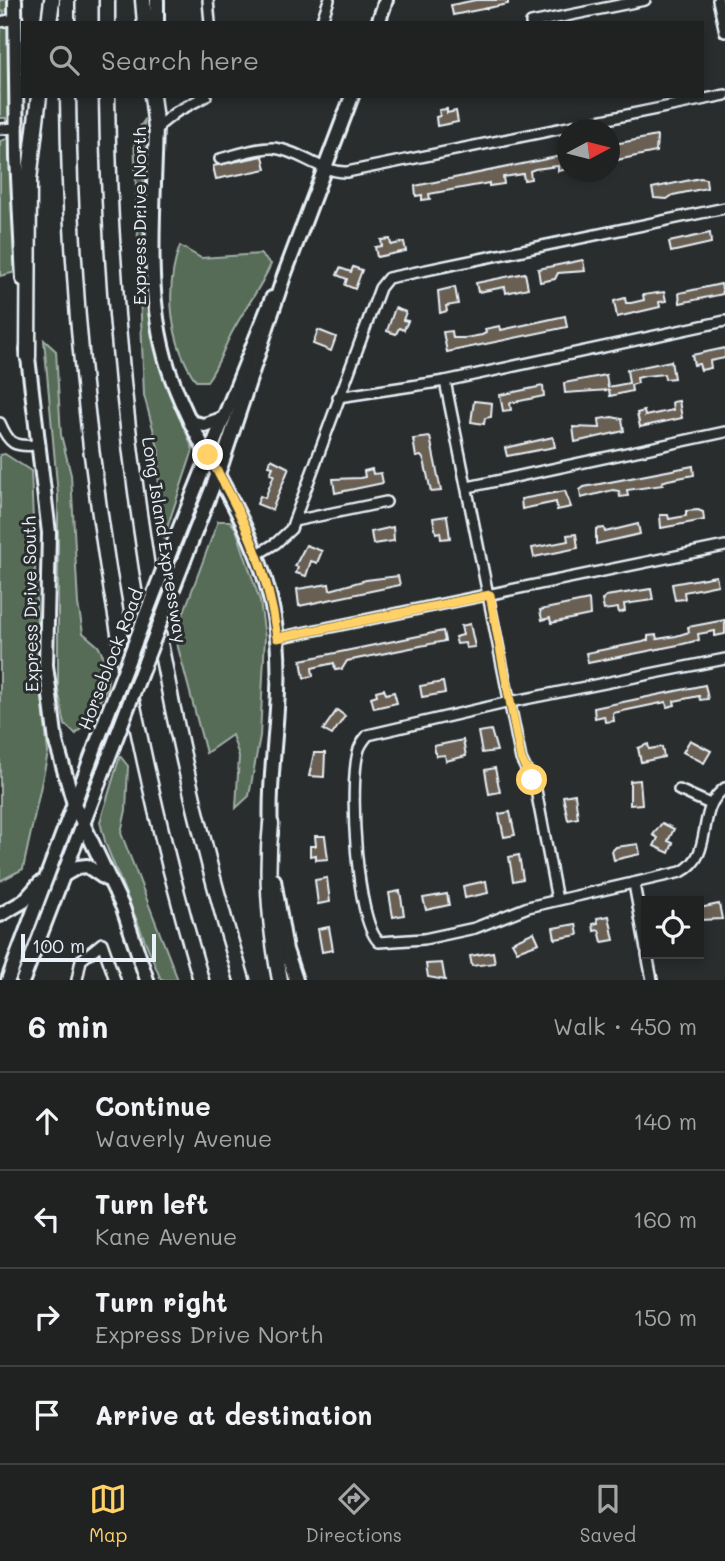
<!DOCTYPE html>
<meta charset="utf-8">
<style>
:root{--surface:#202222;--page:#282a2a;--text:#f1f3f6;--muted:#a2a4a5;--line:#3d3f40;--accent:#ffd166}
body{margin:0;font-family:Mali,sans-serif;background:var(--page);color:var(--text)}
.controls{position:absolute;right:21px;bottom:21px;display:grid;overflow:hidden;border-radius:0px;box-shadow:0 4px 10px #0003}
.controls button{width:63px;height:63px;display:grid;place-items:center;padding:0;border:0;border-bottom:2px solid var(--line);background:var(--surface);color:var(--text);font:35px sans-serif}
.compass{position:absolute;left:557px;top:119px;width:63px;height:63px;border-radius:50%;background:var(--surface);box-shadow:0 4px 10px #0003;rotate:83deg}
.scale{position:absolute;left:21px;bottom:18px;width:135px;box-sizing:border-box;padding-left:7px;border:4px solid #e8f1f8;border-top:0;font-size:19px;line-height:24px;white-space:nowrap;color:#e8f1f8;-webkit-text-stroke:5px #2a2d2e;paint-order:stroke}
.stop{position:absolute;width:21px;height:21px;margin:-16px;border:5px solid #ffd166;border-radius:50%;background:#fff}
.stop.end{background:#ffd166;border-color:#fff;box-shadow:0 2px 7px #0008}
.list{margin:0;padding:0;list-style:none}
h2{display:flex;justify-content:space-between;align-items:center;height:91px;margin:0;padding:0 28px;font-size:30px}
h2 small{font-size:23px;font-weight:400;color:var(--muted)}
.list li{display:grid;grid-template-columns:46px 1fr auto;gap:21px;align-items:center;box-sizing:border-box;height:98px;padding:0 28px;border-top:2px solid var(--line)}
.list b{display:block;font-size:26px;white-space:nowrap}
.list p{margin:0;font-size:23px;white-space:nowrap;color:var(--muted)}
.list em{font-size:23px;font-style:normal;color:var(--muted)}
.icon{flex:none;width:38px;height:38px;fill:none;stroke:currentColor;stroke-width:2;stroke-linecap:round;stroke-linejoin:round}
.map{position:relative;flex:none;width:725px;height:980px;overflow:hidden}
.search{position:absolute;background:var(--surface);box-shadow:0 4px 10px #0003;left:21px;right:21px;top:21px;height:77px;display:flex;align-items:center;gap:18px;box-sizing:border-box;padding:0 24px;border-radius:0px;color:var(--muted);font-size:26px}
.sheet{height:483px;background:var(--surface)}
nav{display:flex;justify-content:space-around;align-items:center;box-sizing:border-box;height:98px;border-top:2px solid var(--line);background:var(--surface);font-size:19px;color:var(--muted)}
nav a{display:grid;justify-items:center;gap:4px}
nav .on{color:var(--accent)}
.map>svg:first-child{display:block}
</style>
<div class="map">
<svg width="725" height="980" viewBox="0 0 725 980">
<rect width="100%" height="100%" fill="#2a2d2e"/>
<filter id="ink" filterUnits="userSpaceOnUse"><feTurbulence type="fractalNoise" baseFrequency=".0143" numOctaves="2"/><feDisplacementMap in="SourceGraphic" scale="14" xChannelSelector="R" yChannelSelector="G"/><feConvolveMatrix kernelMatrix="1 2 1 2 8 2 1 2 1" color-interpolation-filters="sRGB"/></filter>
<g filter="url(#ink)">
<g fill="#576c57" stroke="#a0aea8" stroke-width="2">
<polygon points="0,0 14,0 16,272 0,276 0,141 7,139 6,118 0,118 0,34 4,11 0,12"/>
<polygon points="144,121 143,272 156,350 193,450 164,537 158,512 159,451 144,395 134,135"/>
<path d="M 180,246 L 201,258 L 260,254 L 271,264 C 261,287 247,305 235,327 C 224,345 220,364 207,381 L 196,381 C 170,343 164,289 180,246 Z"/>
<polygon points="44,340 56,351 61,435 71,475 78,604 83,633 98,646 109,666 107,688 90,718 76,734 65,725 58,690 58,495"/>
<polygon points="5,454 31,471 39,668 48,753 23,869 0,881 0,455"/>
<polygon points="218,521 230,521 236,529 260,601 265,637 260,736 249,796 236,808 239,756 232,735 206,753 175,636"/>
<polygon points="120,756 128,766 126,810 121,833 178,980 161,980 106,845 100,822"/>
</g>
<g fill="#6b5f52" stroke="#e8f1f8" stroke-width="2">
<polygon points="476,0 508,0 508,4 453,15 451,5"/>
<polygon points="447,109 447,113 456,111 458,122 437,126 436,117 440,116 439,110"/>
<polygon points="657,136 656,152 617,160 614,144"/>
<polygon points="566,155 568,169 558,171 558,166 535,169 530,171 531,179 524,180 523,174 503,177 504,184 489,186 489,183 429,194 430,199 422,200 422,195 416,196 415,186"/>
<polygon points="263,156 266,169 216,179 213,166"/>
<polygon points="700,178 706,179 707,188 673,195 667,199 654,198 652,188"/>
<polygon points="710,233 711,243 671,252 669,242"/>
<polygon points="390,239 391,245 404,242 406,251 377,257 375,247 382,246 381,240"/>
<polygon points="583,260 585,271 558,273 555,279 540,282 538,269"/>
<polygon points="353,267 362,270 355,289 345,285 347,279 337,275 340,268 351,272"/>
<polygon points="525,273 528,288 506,293 505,287 478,292 476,283"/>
<polygon points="721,284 723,294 680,303 679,293"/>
<polygon points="455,287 458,304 446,306 447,311 440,313 438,291"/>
<polygon points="664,292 666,301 659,302 660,307 617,317 614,301 625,298 626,303 631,303 644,300 643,295"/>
<polygon points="395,308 406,312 403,320 408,321 404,330 399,328 396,334 387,331"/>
<polygon points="565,316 567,327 447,352 443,332 452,331 453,338 465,338 482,335 486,333 485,329 500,326 501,330"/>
<polygon points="318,330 336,337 331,351 313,344"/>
<polygon points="725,348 725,358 710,361 711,368 701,370 699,364 694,365 692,355"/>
<polygon points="671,361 674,378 665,379 664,374 645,376 637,378 638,383 631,385 632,391 610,396 609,390 565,393 564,383 606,375 608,387 629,383 627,370"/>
<polygon points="543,386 544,396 510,403 511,410 503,411 500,395"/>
<polygon points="474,401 492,403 491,417 485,418 484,424 471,422"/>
<polygon points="679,401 682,418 640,427 637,413 644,411 645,416 673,410 672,402"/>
<polygon points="612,417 622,419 624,431 575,442 573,427 600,428 599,419"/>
<polygon points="430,437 441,491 431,492 424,460 421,456 416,457 413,439"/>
<polygon points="553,437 555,447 507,456 505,448"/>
<polygon points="271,459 289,468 272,510 257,504 260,496 265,498 274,475 270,474 273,467 269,466"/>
<polygon points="693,466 694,475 668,480 662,482 663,485 627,490 628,496 620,497 619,491 613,490 581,498 580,490 584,487"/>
<polygon points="372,469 373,474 381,473 383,483 335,493 333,479 360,478 365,477 364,471"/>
<polygon points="565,491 571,507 557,510 556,502 522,509 521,499"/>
<polygon points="698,510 703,512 704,520 661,528 660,515 668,515 669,519 686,516 686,511"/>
<polygon points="447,516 450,538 441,539 440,532 436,533 433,518"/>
<polygon points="638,524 640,534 596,544 596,529 604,528 605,532"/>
<polygon points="393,527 394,541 373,544 371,532"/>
<polygon points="576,534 578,548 534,557 532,548 568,541 567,535"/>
<polygon points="306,545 322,551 317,563 311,561 306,576 296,573 298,567 295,566"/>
<polygon points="398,576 400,585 299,606 297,589 329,584 330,590 366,580"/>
<polygon points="716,576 718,585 684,592 685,599 675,600 672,584"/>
<polygon points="651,589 653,600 624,604 625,611 619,613 618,608 604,610 602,600 606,596"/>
<polygon points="589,600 590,615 551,623 550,618 542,620 540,610"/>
<polygon points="725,620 725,634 715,636 715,631 698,634 699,640 683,644 588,663 586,653 643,642 648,640 648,636 656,635 657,639 676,636 689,632 688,627"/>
<polygon points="470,624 475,647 466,648 465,643 457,644 455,637 463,635 461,626"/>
<polygon points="443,631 445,641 347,661 342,669 335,670 334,663 312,668 313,676 304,678 301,660"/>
<polygon points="443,682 445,693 422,697 420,686"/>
<polygon points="705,685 708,699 700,700 699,696 674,701 675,705 667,707 666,702 613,713 614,721 605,722 604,716 595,718 594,708"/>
<polygon points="384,689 386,694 394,692 397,703 374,708 371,697 377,695 376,691"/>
<polygon points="337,710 345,716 332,735 323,730"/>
<polygon points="491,730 497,751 482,753 478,732"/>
<polygon points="463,740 466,756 446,761 445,755 436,756 434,746"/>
<polygon points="690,740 711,751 704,763 683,752"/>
<polygon points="648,744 649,749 662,747 664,757 641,762 638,748"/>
<polygon points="314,753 325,753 324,777 309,776"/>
<polygon points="495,768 500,792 489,794 485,770"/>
<polygon points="640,780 642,804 630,805 630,781"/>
<polygon points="575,794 578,818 568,820 563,796"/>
<polygon points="510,812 515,835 504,837 499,814"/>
<polygon points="662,823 674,829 668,841 673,843 669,853 654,846 658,838 653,835"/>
<polygon points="315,836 325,836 328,859 316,860 316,855 310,856 310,846 316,846"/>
<polygon points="638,844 640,854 614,860 612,851 616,847"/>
<polygon points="519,855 523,879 513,881 509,857"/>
<polygon points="327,878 330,902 318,904 315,880"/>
<polygon points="486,881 488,893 465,898 463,886"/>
<polygon points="400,891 404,915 393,917 389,893"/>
<polygon points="447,894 449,905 426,910 423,898"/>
<polygon points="719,904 722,919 699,920 699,908"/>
<polygon points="609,916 614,940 602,942 599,930 594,931 593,924 598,923 597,918"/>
<polygon points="576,924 578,935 555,939 553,928"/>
<polygon points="329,927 333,950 322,952 318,929"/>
<polygon points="534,932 539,943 517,951 512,942"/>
<polygon points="493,952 495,963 472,966 470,956"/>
<polygon points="442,963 445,980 428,977 426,964"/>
</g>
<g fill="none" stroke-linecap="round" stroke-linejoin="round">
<defs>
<g id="minor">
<polyline points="208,0 210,23"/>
<polyline points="718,0 725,32"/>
<polyline points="0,22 15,19"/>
<polyline points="321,23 329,0"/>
<polyline points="531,23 645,0"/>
<polyline points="156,128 176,112 206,96"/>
<polyline points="0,129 16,128"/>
<path d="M 220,159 C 236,155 258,147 274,148 C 301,151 320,173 347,172 L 725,95"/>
<polyline points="445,381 521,759 536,790 557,900"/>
<polyline points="338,397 445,381 725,321"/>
<path d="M 0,423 C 9,444 14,447 37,445"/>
<polyline points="468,487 725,432"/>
<polyline points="294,521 386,502"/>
<polyline points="258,554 276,543 291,529 380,288 388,278 725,208"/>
<polyline points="277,638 725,546"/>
<path d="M 725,659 L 510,702 L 368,735 C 363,741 359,746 358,753 C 349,786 356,921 379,942 L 424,939 L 475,928 L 528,907 L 681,872 C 716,854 694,810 725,788"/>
<polyline points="679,790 710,804"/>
<polyline points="634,884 646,949"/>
<polyline points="647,954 652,980"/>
<polyline points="77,980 81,960 102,943 115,980"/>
</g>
<g id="major">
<polyline points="15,0 17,157 23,279"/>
<polyline points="157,23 157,0"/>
<polyline points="378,23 386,0"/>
<path d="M 156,121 C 155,206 142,298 172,379 C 203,463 258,524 274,617 C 287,689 267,761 271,834"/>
<polyline points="27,349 49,533 46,665 56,742 74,804 123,908 147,980"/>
<polyline points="190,422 204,425 222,419"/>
<polyline points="170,552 272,298"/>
<polyline points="176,581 222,463 284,276 352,96"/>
<polyline points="64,875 78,867 87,866 106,879"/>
<polyline points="274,880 286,950 296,980"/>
<polyline points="0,915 24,901 40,883"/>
<polyline points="8,980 106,718"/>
<polyline points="23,980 113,746"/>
</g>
<g id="highway">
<polyline points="143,0 145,23"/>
<polyline points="49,23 52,0"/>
<polyline points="67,23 67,0"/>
<polyline points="107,23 107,0"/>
<path d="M 68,96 C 71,396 117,693 201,980"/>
<path d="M 107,96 C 111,395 155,694 242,980"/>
<polyline points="152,96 156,128"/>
<polyline points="28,357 29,180 39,96"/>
<path d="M 271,824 C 265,877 270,928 280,980"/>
</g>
</defs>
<use href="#minor" stroke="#e8f1f8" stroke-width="14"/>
<use href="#major" stroke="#e8f1f8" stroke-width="18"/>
<use href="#highway" stroke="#e8f1f8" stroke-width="19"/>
<use href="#minor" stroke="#2a2d2e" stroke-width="9"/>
<use href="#major" stroke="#2a2d2e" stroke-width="12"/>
<use href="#highway" stroke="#2a2d2e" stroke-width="14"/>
<defs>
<g id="major-bridge">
<polyline points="106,718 170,552"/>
<polyline points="113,746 176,581"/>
</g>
</defs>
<use href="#major-bridge" stroke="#e8f1f8" stroke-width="18" stroke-linecap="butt"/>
<use href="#major-bridge" stroke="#2a2d2e" stroke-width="12"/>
</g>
</g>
<g fill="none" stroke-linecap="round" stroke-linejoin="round" filter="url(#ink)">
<path stroke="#ffd166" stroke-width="9" d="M 208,455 C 242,513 269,570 277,638 L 490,595 L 521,759 L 532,780"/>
</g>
<g text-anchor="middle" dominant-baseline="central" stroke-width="6" stroke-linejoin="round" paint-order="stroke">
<g font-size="18" fill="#e8f1f8" stroke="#2a2d2e">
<text transform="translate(139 216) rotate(-90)">Express Drive North</text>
<text transform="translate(165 540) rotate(81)">Long Island Expressway</text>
<text transform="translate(30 604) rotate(-91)">Express Drive South</text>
<text transform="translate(110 659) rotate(-69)">Horseblock Road</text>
</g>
</g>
</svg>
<div class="controls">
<button><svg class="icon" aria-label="locate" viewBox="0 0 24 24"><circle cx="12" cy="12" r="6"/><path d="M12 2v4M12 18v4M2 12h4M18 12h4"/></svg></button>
</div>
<svg class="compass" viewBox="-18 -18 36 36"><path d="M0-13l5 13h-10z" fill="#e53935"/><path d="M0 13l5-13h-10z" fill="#a2a4a5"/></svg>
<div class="scale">100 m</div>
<div class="stop" style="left:532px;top:780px"></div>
<div class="stop end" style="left:208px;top:455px"></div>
<div class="search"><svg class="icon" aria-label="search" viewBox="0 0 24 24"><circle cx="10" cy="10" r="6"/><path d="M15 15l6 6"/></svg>Search here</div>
</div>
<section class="sheet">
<h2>6 min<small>Walk · 450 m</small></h2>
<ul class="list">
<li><svg class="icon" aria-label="ahead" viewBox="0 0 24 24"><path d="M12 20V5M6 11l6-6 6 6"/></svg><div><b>Continue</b><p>Waverly Avenue</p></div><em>140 m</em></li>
<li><svg class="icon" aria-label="left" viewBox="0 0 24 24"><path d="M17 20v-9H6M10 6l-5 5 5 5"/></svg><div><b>Turn left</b><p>Kane Avenue</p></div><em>160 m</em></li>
<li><svg class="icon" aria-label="right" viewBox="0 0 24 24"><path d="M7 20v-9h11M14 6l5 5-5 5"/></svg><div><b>Turn right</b><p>Express Drive North</p></div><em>150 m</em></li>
<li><svg class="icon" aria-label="arrive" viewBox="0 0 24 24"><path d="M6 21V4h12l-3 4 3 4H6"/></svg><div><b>Arrive at destination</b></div></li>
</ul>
</section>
<nav>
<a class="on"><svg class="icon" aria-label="map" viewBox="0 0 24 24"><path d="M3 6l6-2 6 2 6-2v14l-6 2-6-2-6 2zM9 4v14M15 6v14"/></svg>Map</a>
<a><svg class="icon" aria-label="directions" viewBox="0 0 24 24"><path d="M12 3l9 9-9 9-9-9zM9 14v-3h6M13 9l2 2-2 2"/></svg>Directions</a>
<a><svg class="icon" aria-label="saved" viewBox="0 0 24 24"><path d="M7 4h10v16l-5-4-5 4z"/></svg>Saved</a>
</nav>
